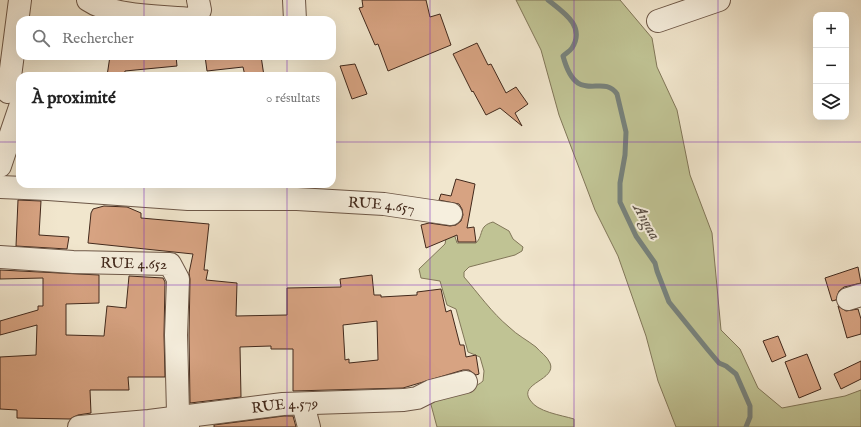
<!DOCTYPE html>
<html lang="fr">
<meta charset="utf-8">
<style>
:root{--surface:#fff;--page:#f6f6f6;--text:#222;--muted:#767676;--line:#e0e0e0}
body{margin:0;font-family:"IM FELL English",serif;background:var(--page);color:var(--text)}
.controls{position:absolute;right:12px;top:12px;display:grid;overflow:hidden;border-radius:8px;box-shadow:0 4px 16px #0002}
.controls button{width:36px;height:36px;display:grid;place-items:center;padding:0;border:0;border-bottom:1px solid var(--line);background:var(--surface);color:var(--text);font:20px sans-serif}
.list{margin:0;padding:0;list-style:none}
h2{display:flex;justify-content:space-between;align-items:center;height:52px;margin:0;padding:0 16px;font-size:17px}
h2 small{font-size:13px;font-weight:400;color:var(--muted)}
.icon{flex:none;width:22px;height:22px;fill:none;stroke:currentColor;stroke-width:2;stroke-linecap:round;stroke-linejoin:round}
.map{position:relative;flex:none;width:861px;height:427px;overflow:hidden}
.search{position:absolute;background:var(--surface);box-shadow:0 4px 16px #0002;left:16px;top:16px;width:320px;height:44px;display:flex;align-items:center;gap:10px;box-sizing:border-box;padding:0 14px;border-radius:12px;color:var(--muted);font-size:15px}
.panel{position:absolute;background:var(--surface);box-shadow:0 4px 16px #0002;left:16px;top:72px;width:320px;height:116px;border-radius:12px}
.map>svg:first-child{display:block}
</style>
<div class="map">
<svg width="861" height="427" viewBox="0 0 861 427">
<rect width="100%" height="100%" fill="#f1e6cd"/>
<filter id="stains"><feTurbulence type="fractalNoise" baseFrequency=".005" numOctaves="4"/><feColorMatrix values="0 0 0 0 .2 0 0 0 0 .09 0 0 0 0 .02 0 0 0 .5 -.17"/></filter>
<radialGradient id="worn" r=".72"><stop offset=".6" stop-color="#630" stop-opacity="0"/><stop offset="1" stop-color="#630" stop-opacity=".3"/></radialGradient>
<g fill="#c0c394" stroke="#817658">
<polygon points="516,0 620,0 652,38 657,67 677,110 690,175 712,233 721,330 740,349 758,388 782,408 845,396 861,390 861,427 676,427 658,381 646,336 618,256 595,210 559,115 541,50"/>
<path d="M 493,222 L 509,231 L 513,239 L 523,247 L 522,251 L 515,255 L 469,267 L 464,272 L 464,277 C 478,293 492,313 509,327 C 517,335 527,340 536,347 C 540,352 547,356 550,363 C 557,380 518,383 530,400 C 537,412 561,415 574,419 L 574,427 L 437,427 L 430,401 C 445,386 469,394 483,381 L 484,371 L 480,357 L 468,352 L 456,309 L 447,305 L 440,281 L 421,278 L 419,269 L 445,244 L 448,228 L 452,227 L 457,243 L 476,243 C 484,235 478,226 493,222 Z"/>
</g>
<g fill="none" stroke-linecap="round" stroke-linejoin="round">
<path stroke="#77827c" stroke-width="5" d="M 548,0 C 563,12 586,26 572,48 C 570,51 566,53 563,56 C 577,108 602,72 617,94 L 626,132 L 625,155 L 620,183 L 620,202 L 636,236 L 655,263 L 657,271 L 669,302 L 708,350 L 719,363 L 726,366 L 736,374 L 750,406 L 750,417 L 746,427"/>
</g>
<g fill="#d7a382" stroke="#42291c" fill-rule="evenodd">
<polygon points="362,0 426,0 430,17 440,14 451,45 388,71 378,44 375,45 359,8 363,7"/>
<polygon points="477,43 488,65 491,64 506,93 516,87 528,104 515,113 522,126 500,108 486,115 473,91 472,92 453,54"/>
<polygon points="110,56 176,56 177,66 125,71 124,76 107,76"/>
<polygon points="205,56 261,56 264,76 245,76 243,67 207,71"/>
<polygon points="355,64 367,94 352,99 340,66"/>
<polygon points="456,179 475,184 467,228 474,227 476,242 458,242 457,235 426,248 421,225 429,223 450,226 456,225 461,221 463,215 462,209 459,204 439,200 441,194 451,196"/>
<polygon points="18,200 41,201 39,235 69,237 67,249 16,246"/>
<path d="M 104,206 L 127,207 L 141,213 L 141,218 L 209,224 L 204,270 L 208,270 L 206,280 L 237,283 L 236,316 L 287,315 L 287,288 L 341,287 L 340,279 L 372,275 L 374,295 L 381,295 L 381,297 L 417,295 L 417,292 L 441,289 L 446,312 L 451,310 L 460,345 L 464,345 L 466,357 L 476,355 L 479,374 L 476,375 L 469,370 L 463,370 L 403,388 L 293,391 L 293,349 L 271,349 L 271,346 L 240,347 L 241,397 L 190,403 L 189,335 L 190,279 L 189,273 L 193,254 L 88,243 L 91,213 L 93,209 ZM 377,321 L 378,360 L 349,363 L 349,359 L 345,360 L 343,325 Z"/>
<polygon points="858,267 861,283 844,287 839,291 836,300 832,301 825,278"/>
<polygon points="0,270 99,275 99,303 66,304 66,335 104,336 107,306 126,308 129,276 163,278 165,282 164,335 165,377 128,377 129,390 90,390 91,413 78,415 70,419 17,418 17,410 0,409 0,357 36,355 37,325 0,335 0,321 38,310 38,306 43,306 43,278 0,279"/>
<polygon points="838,306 846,311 858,309 861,319 861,334 847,338"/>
<polygon points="778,336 786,356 772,362 763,341"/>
<polygon points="807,354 821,389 799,398 785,362"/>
<polygon points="861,361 861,379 841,389 834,374"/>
<polygon points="284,416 293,416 296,427 214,427 214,425"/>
</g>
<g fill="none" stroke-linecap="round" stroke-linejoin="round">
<defs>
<g id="minor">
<path d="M 88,0 C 113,17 160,16 191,19 L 197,17 L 200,10 L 198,0"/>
<polyline points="294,0 295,20"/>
<polyline points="658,21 719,0"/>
<polyline points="8,92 20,0"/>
<polyline points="0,166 20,107"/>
<path id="s1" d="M 0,187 L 48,189 L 188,199 L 297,199 L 384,204 L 451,214"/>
<path id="s2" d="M 0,257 L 73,262 L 170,264 L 178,279 L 176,335 L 178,413 L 186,416 L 188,427"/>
<polyline points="848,299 861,295"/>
<polyline points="303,404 309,427"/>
<path id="s3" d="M 79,427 L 149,421 L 283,404 L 404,400 L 417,398 L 431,391 L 466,382"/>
</g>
</defs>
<use href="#minor" stroke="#6e5848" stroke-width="24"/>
<use href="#minor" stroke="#f6efde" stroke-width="22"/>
</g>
<path fill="none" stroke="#7b2cbf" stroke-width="1" stroke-opacity="0.55" d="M 144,0 L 144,20M 287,0 L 287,20M 430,0 L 430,427M 574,0 L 574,427M 718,0 L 718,427M 144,56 L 144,76M 287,56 L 287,76M 0,142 L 20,142M 332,142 L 861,142M 144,184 L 144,427M 287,184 L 287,427M 0,285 L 861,285"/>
<g text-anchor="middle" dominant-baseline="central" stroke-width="4" stroke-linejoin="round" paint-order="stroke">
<g font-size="15" fill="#42291c" stroke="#f6efde">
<text stroke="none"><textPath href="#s1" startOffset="382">RUE 4.657</textPath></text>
<text stroke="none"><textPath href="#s2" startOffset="134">RUE 4.652</textPath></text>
<text stroke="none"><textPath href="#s3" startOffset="207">RUE 4.579</textPath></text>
</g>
<g font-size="16" font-style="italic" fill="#584e44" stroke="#f6efde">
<text transform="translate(646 222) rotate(61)">Angaa</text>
</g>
</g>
<rect width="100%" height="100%" filter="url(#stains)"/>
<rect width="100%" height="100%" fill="url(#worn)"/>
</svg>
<div class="controls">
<button>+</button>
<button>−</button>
<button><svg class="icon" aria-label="layers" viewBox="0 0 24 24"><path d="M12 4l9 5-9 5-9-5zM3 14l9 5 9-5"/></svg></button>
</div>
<div class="search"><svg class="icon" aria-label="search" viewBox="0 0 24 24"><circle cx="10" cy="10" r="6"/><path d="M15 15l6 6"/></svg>Rechercher</div>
<section class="panel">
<h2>À proximité<small>0 résultats</small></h2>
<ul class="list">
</ul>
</section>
</div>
